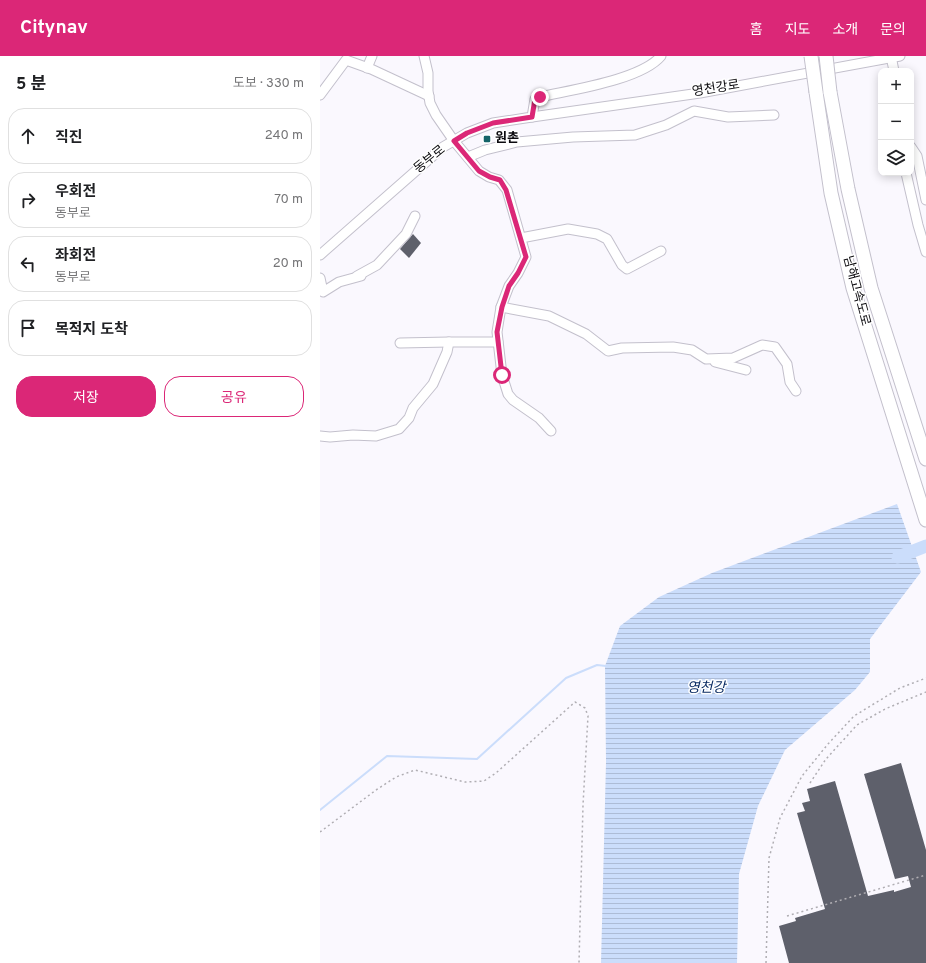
<!DOCTYPE html>
<html lang="ko">
<meta charset="utf-8">
<style>
:root{--surface:#fff;--page:#f6f6f6;--text:#202124;--muted:#757577;--line:#e0e0e0;--accent:#db2777}
body{margin:0;font-family:Overpass,"Noto Sans KR",sans-serif;background:var(--page);color:var(--text)}
.controls{position:absolute;right:12px;top:12px;display:grid;overflow:hidden;border-radius:8px;box-shadow:0 2px 10px #0003}
.controls button{width:36px;height:36px;display:grid;place-items:center;padding:0;border:0;border-bottom:1px solid var(--line);background:var(--surface);color:var(--text);font:20px sans-serif}
.stop{position:absolute;width:12px;height:12px;margin:-9px;border:3px solid #db2777;border-radius:50%;background:#fff}
.stop.end{background:#db2777;border-color:#fff;box-shadow:0 1px 4px #0008}
.list{margin:0;padding:0;list-style:none}
h2{display:flex;justify-content:space-between;align-items:center;height:52px;margin:0;padding:0 16px;font-size:17px}
h2 small{font-size:13px;font-weight:400;color:var(--muted)}
.list li{display:grid;grid-template-columns:26px 1fr auto;gap:12px;align-items:center;box-sizing:border-box;height:56px;margin:0 8px 8px;padding:0 8px;border:1px solid var(--line);border-radius:16px}
.list b{display:block;font-size:15px;white-space:nowrap}
.list p{margin:0;font-size:13px;white-space:nowrap;color:var(--muted)}
.list em{font-size:13px;font-style:normal;color:var(--muted)}
.actions{display:flex;gap:8px;padding:12px 16px}
.actions a{flex:1;padding:9px 0;border:1px solid var(--accent);border-radius:16px;text-align:center;font-size:14px;color:var(--accent)}
.actions .main{background:var(--accent);color:#fff}
.icon{flex:none;width:22px;height:22px;fill:none;stroke:currentColor;stroke-width:2;stroke-linecap:round;stroke-linejoin:round}
.map{position:relative;flex:none;width:606px;height:907px;overflow:hidden}
header{display:flex;align-items:center;gap:24px;box-sizing:border-box;height:56px;padding:0 20px;background:var(--accent);color:#fff}
header strong{font-size:19px}
nav{display:flex;gap:22px;margin-inline-start:auto;font-size:14px}
main{display:flex}
aside{flex:1;background:var(--surface)}
.map>svg:first-child{display:block}
</style>
<header>
<strong>Citynav</strong>
<nav><a>홈</a><a>지도</a><a>소개</a><a>문의</a></nav>
</header>
<main>
<aside>
<h2>5 분<small>도보 · 330 m</small></h2>
<ul class="list">
<li><svg class="icon" aria-label="ahead" viewBox="0 0 24 24"><path d="M12 20V5M6 11l6-6 6 6"/></svg><div><b>직진</b></div><em>240 m</em></li>
<li><svg class="icon" aria-label="right" viewBox="0 0 24 24"><path d="M7 20v-9h11M14 6l5 5-5 5"/></svg><div><b>우회전</b><p>동부로</p></div><em>70 m</em></li>
<li><svg class="icon" aria-label="left" viewBox="0 0 24 24"><path d="M17 20v-9H6M10 6l-5 5 5 5"/></svg><div><b>좌회전</b><p>동부로</p></div><em>20 m</em></li>
<li><svg class="icon" aria-label="arrive" viewBox="0 0 24 24"><path d="M6 21V4h12l-3 4 3 4H6"/></svg><div><b>목적지 도착</b></div></li>
</ul>
<div class="actions"><a class="main">저장</a><a>공유</a></div>
</aside>
<div class="map">
<svg width="606" height="907" viewBox="0 0 606 907">
<defs>
<pattern id="water-rules" width="6" height="5" patternUnits="userSpaceOnUse"><rect width="6" height="5" fill="#cbddfb"/><path d="M0 2.5h6" fill="none" stroke="#adbcd6"/></pattern>
</defs>
<rect width="100%" height="100%" fill="#faf8fe"/>
<polygon fill="url(#water-rules)" points="577,448 601,516 550,583 550,616 535,634 465,694 438,750 419,818 417,907 281,907 286,706 285,610 300,570 339,541 392,517"/>
<g fill="none" stroke-linecap="round" stroke-linejoin="round">
<polyline stroke="#cbddfb" stroke-width="2" points="0,754 67,700 157,703 246,622 277,609 286,610"/>
<polyline stroke="#cbddfb" stroke-width="13" points="578,501 606,490"/>
</g>
<g fill="#5e606b">
<polygon points="93,178 101,187 89,202 80,193"/>
<polygon points="581,707 606,794 606,907 469,907 459,870 476,865 475,862 505,853 477,757 485,755 482,747 490,745 487,733 515,725 548,840 574,834 574,836 591,831 588,820 575,823 544,718"/>
</g>
<g fill="none" stroke-linecap="round" stroke-linejoin="round">
<defs>
<g id="minor">
<polyline points="104,0 108,17 108,35 110,47 116,59 134,85 159,115 169,121 179,124 187,134 206,201 198,217 189,230 181,251 177,276 182,319 188,338 193,344 219,362 231,375"/>
<polyline points="571,0 574,15"/>
<polyline points="47,12 52,0"/>
<polyline points="0,39 26,4 51,13 109,40"/>
<polyline points="212,61 380,37 580,0"/>
<polyline points="591,91 597,100 606,144"/>
<polyline points="148,101 165,94 197,86 253,81 315,79 346,69 374,55 408,61 454,59"/>
<polyline points="586,117 598,169 606,196"/>
<polyline points="201,182 248,173 277,178 287,183 302,209 307,213 341,195"/>
<path d="M 0,199 L 123,91 L 147,77 L 173,67 L 212,61 L 215,43 L 220,41 C 250,34 321,24 341,0"/>
<polyline points="37,220 57,209 86,178 95,160"/>
<polyline points="0,222 3,236 19,226 41,220"/>
<polyline points="181,251 229,260 266,278 288,295 302,292 353,291 372,294 386,303 413,302 442,289 455,291 467,308 470,326 476,335"/>
<polyline points="80,287 129,286"/>
<polyline points="395,306 426,314"/>
<polyline points="0,380 10,381 33,379 56,380 79,373 89,362 93,352 113,328 127,296 129,286 178,286"/>
</g>
<g id="highway">
<polyline points="496,36 511,137 533,232 606,464"/>
<polyline points="510,36 528,133 551,232 606,403"/>
</g>
</defs>
<use href="#minor" stroke="#c3c0cc" stroke-width="11"/>
<use href="#highway" stroke="#c3c0cc" stroke-width="15"/>
<g stroke="#b0aeb3" stroke-width="1.5" stroke-dasharray="2 3" stroke-linecap="butt">
<polyline points="490,727 506,703 537,669 565,653 606,636"/>
<polyline points="0,776 56,734 76,721 95,714 145,726 164,725 176,717 255,646 265,652 268,660 263,749 259,907"/>
<polyline points="467,860 606,819"/>
<polyline points="446,907 449,802 460,762 482,720 508,688 534,660 580,632 606,622"/>
</g>
<use href="#minor" stroke="#fff" stroke-width="9"/>
<use href="#highway" stroke="#fff" stroke-width="13"/>
<defs>
<g id="highway-bridge">
<polyline points="491,0 496,36"/>
<polyline points="506,0 510,36"/>
</g>
</defs>
<use href="#highway-bridge" stroke="#c3c0cc" stroke-width="15" stroke-linecap="butt"/>
<use href="#highway-bridge" stroke="#fff" stroke-width="13"/>
</g>
<g fill="none" stroke-linecap="round" stroke-linejoin="round">
<polyline stroke="#db2777" stroke-width="5" points="182,319 177,276 182,251 189,230 198,217 206,201 186,134 180,124 170,121 159,115 134,85 147,77 173,67 212,61 215,43 220,41"/>
</g>
<rect fill="#146468" stroke="#fff" stroke-width="1.5" x="163" y="79" width="8" height="8" rx="2"/>
<g text-anchor="middle" dominant-baseline="central" stroke-width="3" stroke-linejoin="round" paint-order="stroke">
<g font-size="13" fill="#0c0b0f" stroke="#fff">
<text transform="translate(396 33) rotate(-9)">영천강로</text>
<text transform="translate(110 104) rotate(-39)">동부로</text>
<text transform="translate(536 235) rotate(75)">남해고속도로</text>
</g>
<g font-size="13" font-weight="bold" fill="#0c0b0f" stroke="#fff" text-anchor="start">
<text x="175" y="83">원촌</text>
</g>
<g font-size="14" font-style="italic" fill="#082a62" stroke="#fff">
<text x="386" y="632">영천강</text>
</g>
</g>
</svg>
<div class="controls">
<button>+</button>
<button>−</button>
<button><svg class="icon" aria-label="layers" viewBox="0 0 24 24"><path d="M12 4l9 5-9 5-9-5zM3 14l9 5 9-5"/></svg></button>
</div>
<div class="stop" style="left:182px;top:319px"></div>
<div class="stop end" style="left:220px;top:41px"></div>
</div>
</main>
